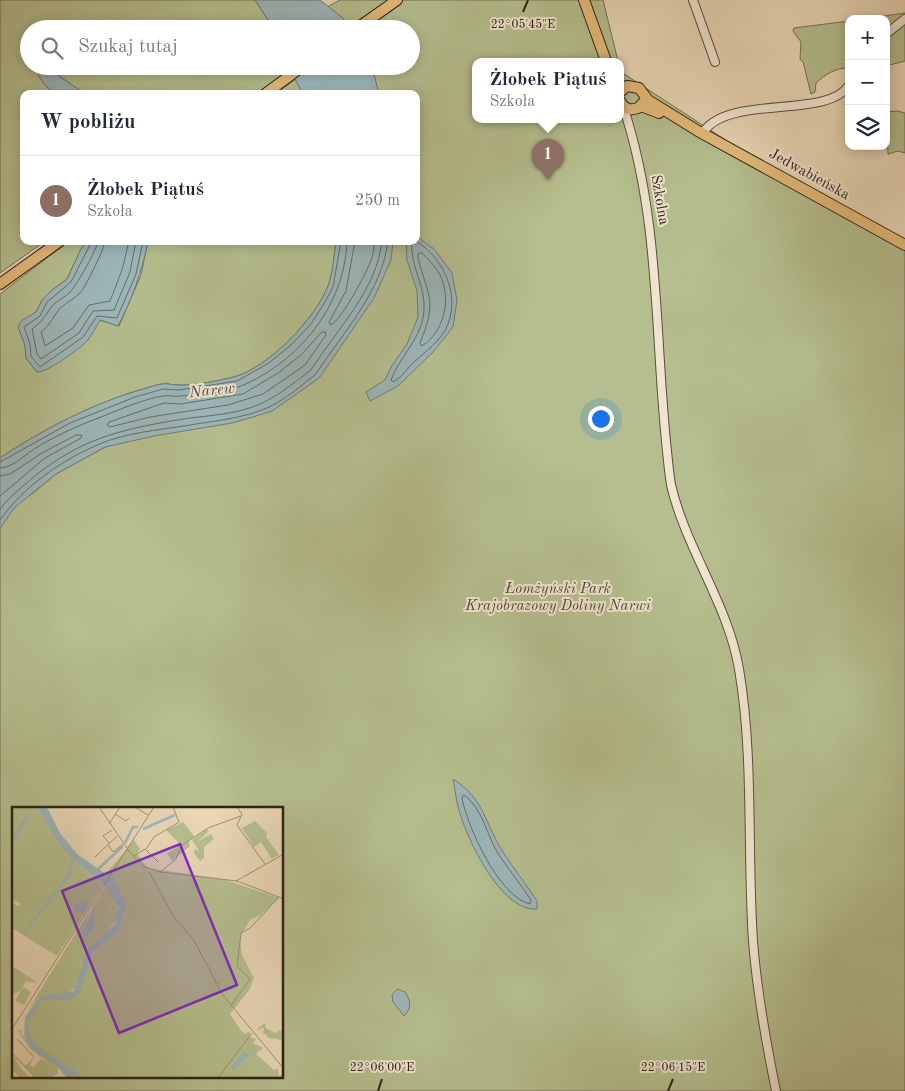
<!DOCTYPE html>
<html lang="pl">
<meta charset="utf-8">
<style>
:root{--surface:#fff;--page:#f2f2f3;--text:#1f2937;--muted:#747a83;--line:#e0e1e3;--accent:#d93025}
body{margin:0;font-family:"Old Standard TT",serif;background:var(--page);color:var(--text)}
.controls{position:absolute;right:15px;top:15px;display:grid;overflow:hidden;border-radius:10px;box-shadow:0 2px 12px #0003}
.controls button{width:45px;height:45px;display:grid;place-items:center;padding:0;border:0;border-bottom:1px solid var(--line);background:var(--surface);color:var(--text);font:25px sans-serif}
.you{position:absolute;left:600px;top:418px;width:18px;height:18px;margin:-12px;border:4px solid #fff;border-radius:50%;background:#1a73e8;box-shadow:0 0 0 8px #1a73e833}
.badge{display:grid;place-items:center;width:32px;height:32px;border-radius:50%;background:var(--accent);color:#fff;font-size:16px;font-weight:700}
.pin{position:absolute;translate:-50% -41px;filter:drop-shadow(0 1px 2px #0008)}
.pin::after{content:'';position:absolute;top:26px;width:18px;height:15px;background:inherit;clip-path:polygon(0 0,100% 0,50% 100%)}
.popup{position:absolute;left:472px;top:58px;width:152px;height:65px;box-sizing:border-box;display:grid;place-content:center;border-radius:10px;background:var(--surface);filter:drop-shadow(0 1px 4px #0005);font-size:16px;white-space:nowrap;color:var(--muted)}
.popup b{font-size:19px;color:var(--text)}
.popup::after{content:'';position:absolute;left:50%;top:100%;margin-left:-10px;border:10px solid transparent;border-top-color:var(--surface)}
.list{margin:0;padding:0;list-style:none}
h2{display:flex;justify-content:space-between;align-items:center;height:65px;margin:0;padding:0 20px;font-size:21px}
h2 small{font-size:16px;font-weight:400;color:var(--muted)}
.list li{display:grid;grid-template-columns:32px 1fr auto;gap:15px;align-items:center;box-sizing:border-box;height:90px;padding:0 20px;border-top:1px solid var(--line)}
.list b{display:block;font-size:19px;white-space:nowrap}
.list p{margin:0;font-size:16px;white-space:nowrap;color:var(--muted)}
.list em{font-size:16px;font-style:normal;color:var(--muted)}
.icon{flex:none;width:28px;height:28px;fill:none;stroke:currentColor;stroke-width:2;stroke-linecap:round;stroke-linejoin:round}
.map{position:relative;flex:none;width:905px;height:1091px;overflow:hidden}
.search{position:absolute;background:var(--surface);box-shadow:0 2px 12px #0003;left:20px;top:20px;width:400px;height:55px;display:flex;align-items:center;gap:12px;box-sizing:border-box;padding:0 18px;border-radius:28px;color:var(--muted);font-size:19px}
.panel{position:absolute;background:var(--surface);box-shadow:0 2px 12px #0003;left:20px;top:90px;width:400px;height:155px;border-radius:10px}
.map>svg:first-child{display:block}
</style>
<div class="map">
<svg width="905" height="1091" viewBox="0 0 905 1091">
<rect width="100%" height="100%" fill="#e8d6b5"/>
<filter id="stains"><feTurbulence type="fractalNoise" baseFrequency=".004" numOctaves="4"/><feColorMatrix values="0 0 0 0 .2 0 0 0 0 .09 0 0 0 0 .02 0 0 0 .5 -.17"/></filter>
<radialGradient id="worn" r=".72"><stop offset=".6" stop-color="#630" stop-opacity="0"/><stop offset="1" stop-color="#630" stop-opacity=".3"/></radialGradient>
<g fill="#b5be8e" stroke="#727052" fill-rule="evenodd">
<polygon points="0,0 255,0 274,29 29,29 29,66 33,66 44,84 55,94 24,94 24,241 45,241 0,273"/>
<path d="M 340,0 L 603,0 L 618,61 L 476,61 L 476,119 L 620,119 L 621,72 L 818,200 L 905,248 L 905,1091 L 0,1091 L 0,513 L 33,493 L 56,474 L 105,447 L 243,412 L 365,241 L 416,241 L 416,94 L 377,94 L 361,66 L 411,66 L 411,29 L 340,29 L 327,7 ZM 14,808 L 282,808 L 282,1077 L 14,1077 Z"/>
<polygon points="905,13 905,61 886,66 886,19 863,19"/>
<path d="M 849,21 L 849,68 C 835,68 826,74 816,83 L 815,92 L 811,94 L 803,62 L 800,59 L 801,42 L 793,31 L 794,28 Z"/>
<polygon points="50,66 288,66 290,70 256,94 85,94 59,76"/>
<polygon points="296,79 303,94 275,94"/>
<polygon points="897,111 905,113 905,153 898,151 888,154 886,112"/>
<path d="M 69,241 L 88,241 L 81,249 L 67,279 L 51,291 L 43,299 L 36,312 L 22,321 L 18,327 L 25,345 L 26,358 L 37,372 L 87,340 L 99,320 L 119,326 L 141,275 L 148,241 L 336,241 C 334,256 333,272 328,286 C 316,318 268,368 234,377 C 217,381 195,386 177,385 C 172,385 167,383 162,384 C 154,385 145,389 136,391 C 88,406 42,430 0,458 L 0,294 Z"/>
</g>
<g fill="#9cb6b9" stroke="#707a78">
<polygon points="255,0 320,0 343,18 350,29 274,29"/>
<polygon points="33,66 51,66 59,76 85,94 55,94 44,84"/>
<polygon points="288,66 372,66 379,94 303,94"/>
<polygon points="416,236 434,249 452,273 457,300 453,327 433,352 398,386 370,401 366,392 385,380 391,367 407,344 418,317 417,291 407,260 406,241 416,241"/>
<path d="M 88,241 L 148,241 C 142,272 132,299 118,326 L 100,320 C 96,327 92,335 87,341 C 79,349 47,373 37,372 L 26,358 L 25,345 L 18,327 L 21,321 L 36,312 L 43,299 L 51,291 L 67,279 L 81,249 Z"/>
<path d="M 336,241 L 393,241 L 391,260 L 374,298 L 320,377 L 308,386 L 272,411 L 253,417 L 232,423 L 154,436 L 105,447 L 56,474 L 14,508 L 0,529 L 0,458 C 42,430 88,406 136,391 C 145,389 154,385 162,384 C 167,383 172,385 177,385 C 195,386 217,381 234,377 C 268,368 316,318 328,286 C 333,272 334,256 336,241 Z"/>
<path d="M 453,779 C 484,798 485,824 503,852 C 514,869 526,884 537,901 L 537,909 C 501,912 467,839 459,810 C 456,800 455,790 453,779 Z"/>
<path d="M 397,989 L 405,992 C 411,1000 412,1008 404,1016 L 393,1002 L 392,995 Z"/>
</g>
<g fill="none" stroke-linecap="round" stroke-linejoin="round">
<g stroke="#656c68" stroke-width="1">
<polyline points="92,241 71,282 47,302 40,316 24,327 30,344 31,356 40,367 83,337 97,316 117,318 136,274 143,241"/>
<path d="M 98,241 C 98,248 76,286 70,292 C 65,298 57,300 52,306 C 45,316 42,322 32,329 L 37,354 L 41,359 L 79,333 L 93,311 L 114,310 L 130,272 L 136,241"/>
<path d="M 105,241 C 105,248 85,288 80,293 C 73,300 63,304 58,311 C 52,319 50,325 41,332 L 45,346 L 73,328 L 89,305 L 110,301 L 122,270 L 129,241"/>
<path d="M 355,241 L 346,291 L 329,322 L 331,325 C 342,319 368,271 372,257 C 374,252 374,246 374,241"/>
<path d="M 412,241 C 409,265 426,286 424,310 C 423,337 400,356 391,380 L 393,382 C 401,378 406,370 412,364 C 424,352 442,341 448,324 C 460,293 443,258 416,241"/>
<path d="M 422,253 C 428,259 436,267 440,275 C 452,299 444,332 422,346 L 420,343 C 437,301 429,299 418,258 L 418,254 Z"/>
<polygon points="322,332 325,332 326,335 305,365 263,394 228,405 150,417 110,427 107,425 109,422 164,403 181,404 243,394 278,373 301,355"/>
<polyline points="0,462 70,423 135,397 163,389 179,390 237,381 269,363 291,345 311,324 325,302 333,287 341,241"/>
<path d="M 0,468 C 14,468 27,452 39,446 C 59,434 80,425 101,417 C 121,409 141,400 162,396 C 168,395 174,397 181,396 C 199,395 224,393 241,386 C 299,362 345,305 347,241"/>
<polyline points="0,476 10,474 42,453 76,435 82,435 81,438 45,458 0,496"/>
<path d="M 0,509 C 8,498 19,490 30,480 C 81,437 126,428 190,418 C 215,415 246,413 268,400 C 283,392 298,380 311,370 C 337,329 377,290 382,241"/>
<path d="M 0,520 C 24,486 63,459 102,443 C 127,433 157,430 184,426 C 212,421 243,419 269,407 C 286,399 302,385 316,374 C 343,332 382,292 388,241"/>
<path d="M 464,795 C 483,808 487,837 499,855 C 510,871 521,885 531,900 L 530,904 C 499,897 467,826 462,798 Z"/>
</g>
<defs>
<g id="minor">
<polyline points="693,0 715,62"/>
<polyline points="886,34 905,19"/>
<path d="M 623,106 C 664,228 653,359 671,485 C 686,549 728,604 739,669 C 754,757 747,852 753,941 C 757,992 766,1042 776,1091"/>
<path d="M 702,134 C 726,93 828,120 849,85"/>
</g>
<g id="major">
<polyline points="584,0 606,61"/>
<polyline points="356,29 397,0"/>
<polyline points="620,92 627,86 639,88 648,100 698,131 905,245"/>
<polyline points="265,94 303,66"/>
<path d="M 620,101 C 624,109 630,111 638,108 L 644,102"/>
<polyline points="641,106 659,113"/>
<polyline points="0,284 60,241"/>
</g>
</defs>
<use href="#minor" stroke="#5c4e3e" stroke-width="10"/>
<use href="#major" stroke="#2e2117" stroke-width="12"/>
<use href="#minor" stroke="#f0e4cf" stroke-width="8"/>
<use href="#major" stroke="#e4bb7a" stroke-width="10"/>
</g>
<path fill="none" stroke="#2e2117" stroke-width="2" d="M 523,12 L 528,0M 378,1091 L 382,1079M 668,1091 L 673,1079"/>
<g text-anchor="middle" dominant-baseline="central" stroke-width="4" stroke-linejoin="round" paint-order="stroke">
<g font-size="15" fill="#2e2117" stroke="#f0e4cf">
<text transform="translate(809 175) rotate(29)">Jedwabieńska</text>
<text transform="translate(659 200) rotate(80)">Szkolna</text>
</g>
<g font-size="15" font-style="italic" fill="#504835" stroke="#f0e4cf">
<text x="558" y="589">Łomżyński Park<tspan x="558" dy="17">Krajobrazowy Doliny Narwi</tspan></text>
</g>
<g font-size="16" font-style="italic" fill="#4f4e48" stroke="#f0e4cf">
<text transform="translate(212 391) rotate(-6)">Narew</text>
</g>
</g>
<g transform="translate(12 807)">
<rect width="271" height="271" fill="#e8d6b5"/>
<path d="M 0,0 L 25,0 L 50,43 L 91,78 L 45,149 L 0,121 L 0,96 L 6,99 L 9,97 L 0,92 ZM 243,14 L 255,26 L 254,30 L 267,48 L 260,52 L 249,35 L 242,40 L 230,21 ZM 171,15 L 182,29 L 177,34 L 178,39 L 160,54 L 155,46 L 169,38 L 154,23 ZM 195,22 L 197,24 L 186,34 L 199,27 L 202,32 L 192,40 L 192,51 L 188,54 L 182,46 L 183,42 L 188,45 L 180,33 ZM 122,33 L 128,42 L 125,46 L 135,61 L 211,72 L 267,91 L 248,108 L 238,113 L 228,130 L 230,148 L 242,171 L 238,182 L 218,207 L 228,222 L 233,227 L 238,224 L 238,230 L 244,232 L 241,236 L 251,241 L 244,247 L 262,263 L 266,261 L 267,269 L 271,266 L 271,271 L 64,271 L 24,246 L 46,260 L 46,266 L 38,271 L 25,271 L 13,259 L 22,250 L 18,258 L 21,261 L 29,252 L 37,256 L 18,242 L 6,224 L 11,222 L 9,226 L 14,233 L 16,209 L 26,196 L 36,191 L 63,189 L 84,141 L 107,119 L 110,94 L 93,68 ZM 93,79 L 106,96 L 107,110 L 70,155 L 65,180 L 52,188 L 28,189 L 16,203 ZM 80,101 L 83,120 L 76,129 L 70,125 ZM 0,159 L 26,176 L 14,174 L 8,184 L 0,188 ZM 11,180 L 19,185 L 12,198 L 3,194 ZM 253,216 L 254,221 L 263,226 L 269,223 L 271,233 L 256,231 L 254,227 L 251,227 L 252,221 L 244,223 ZM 1,249 L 9,262 L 18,271 L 9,271 L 0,263 Z" fill="#b5be8e" fill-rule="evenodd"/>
<path d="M 25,0 L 35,0 L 48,26 L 65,47 L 101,72 L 114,97 L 107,123 L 81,145 L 68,186 L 59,193 L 30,193 L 16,215 L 17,227 L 27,240 L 73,271 L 55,271 L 46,260 L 19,241 L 12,228 L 13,210 L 28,189 L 62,184 L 74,144 L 103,117 L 107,101 L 94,80 L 50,43 ZM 58,91 L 77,97 L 72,106 L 62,104 L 62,98 L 71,99 L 70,97 ZM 81,101 L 83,120 L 74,131 L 70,125 ZM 232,244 L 235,248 L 240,246 L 221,263 L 219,260 Z" fill="#9cb6b9"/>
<path fill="none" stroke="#9cb6b9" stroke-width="2.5" d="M 131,22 L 163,8M 0,34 L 16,7M 113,36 L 121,20 L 126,20M 85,63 L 111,39M 12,126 L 56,69 L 61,52"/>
<path fill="none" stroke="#9e8e76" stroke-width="1" d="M 87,0 L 115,41M 123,0 L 136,8M 225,0 L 230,7 L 225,18 L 253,57M 103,7 L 114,14 L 117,11M 97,17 L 108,0M 97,36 L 91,29 L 100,23M 96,38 L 101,45 L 111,37M 115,42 L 132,60M 134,42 L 142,30 L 167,15 L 161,0M 122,49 L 133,42 L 146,55M 83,50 L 105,29M 131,59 L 148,65 L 225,74 L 272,92M 137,65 L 163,112 L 182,133 L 210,187 L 272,262M 148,65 L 164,52 L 170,38 L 196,21 L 229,9M 224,74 L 272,47M 219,199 L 238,172 L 225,159 L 229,126 L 238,121 L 267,90M 0,222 L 142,0M 5,232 L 22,250M 0,246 L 24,271M 206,271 L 240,226"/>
<path fill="#7b2cbf" fill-opacity="0.15" stroke="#7b2cbf" stroke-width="2.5" d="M 168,37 L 225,178 L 107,226 L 50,84 Z"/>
<rect width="271" height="271" fill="none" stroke="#2e2117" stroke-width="2.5"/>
</g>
<g font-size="12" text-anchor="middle" fill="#2e2117" stroke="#f0e4cf" stroke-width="4" stroke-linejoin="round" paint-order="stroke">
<text x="523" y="28">22°05'45"E</text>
<text x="382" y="1071">22°06'00"E</text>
<text x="673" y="1071">22°06'15"E</text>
</g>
<rect width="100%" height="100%" filter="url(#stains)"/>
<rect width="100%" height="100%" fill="url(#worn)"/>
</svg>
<div class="controls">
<button>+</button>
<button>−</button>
<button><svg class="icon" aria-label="layers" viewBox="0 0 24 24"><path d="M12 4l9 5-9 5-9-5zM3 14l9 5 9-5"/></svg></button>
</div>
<div class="you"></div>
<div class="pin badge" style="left:548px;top:180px;background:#8d6e63">1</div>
<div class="popup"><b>Żłobek Piątuś</b>Szkoła</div>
<div class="search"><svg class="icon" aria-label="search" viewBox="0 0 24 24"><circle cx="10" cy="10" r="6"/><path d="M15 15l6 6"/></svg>Szukaj tutaj</div>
<section class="panel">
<h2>W pobliżu<small></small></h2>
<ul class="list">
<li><span class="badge" style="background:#8d6e63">1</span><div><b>Żłobek Piątuś</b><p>Szkoła</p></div><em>250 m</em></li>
</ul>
</section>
</div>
